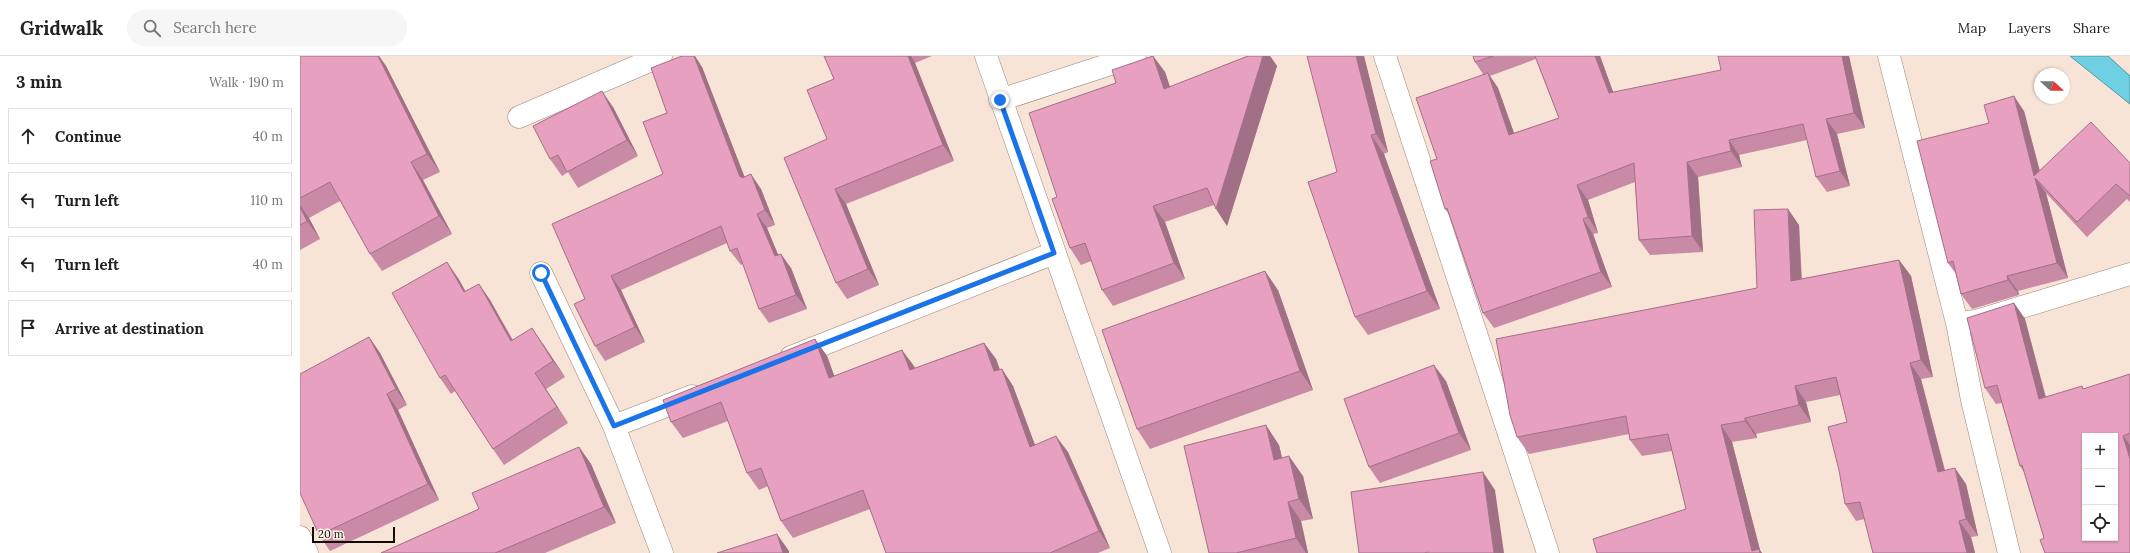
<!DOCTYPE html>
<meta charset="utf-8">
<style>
body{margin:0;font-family:Lora,serif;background:#f6f6f6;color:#222}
.controls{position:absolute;right:12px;bottom:12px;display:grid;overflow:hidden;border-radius:0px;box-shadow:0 1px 3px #0004}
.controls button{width:36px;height:36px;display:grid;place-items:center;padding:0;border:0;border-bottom:1px solid #e0e0e0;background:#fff;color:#222;font:20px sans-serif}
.compass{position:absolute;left:1734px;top:12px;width:36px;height:36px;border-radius:50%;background:#fff;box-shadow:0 1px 3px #0004;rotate:111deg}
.scale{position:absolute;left:12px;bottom:10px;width:83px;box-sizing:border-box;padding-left:4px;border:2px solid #110b07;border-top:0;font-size:11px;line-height:14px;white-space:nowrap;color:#110b07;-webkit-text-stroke:3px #fff3ea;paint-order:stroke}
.stop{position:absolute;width:12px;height:12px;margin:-9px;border:3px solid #1a73e8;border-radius:50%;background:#fff}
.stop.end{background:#1a73e8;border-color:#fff;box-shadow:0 1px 4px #0008}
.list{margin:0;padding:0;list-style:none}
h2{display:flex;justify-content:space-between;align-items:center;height:52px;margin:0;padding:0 16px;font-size:17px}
h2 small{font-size:13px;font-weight:400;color:#767676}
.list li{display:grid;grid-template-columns:26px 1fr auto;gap:12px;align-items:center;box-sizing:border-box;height:56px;margin:0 8px 8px;padding:0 8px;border:1px solid #e0e0e0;border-radius:0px}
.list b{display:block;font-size:15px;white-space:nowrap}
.list em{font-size:13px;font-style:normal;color:#767676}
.icon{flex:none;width:22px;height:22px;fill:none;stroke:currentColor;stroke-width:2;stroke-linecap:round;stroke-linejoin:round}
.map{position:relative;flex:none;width:1830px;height:497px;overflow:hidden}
header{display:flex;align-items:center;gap:24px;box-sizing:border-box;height:56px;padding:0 20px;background:#fff;border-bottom:1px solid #e0e0e0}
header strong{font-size:19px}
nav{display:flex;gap:22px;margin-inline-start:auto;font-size:14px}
.search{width:280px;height:36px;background:#f6f6f6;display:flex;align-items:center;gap:10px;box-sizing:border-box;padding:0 14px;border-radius:22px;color:#767676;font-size:15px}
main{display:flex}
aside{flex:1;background:#fff}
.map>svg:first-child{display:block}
.water{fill:#70d0e3;stroke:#5495a1}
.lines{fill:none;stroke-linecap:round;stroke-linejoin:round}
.street-casing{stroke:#98867a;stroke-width:23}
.street{stroke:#fff;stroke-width:22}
.wall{fill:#c88aa5;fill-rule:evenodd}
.shaded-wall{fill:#a27086}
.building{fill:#e8a0c0;stroke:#a27086;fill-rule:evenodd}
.route{stroke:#1a73e8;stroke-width:5}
</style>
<header>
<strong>Gridwalk</strong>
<div class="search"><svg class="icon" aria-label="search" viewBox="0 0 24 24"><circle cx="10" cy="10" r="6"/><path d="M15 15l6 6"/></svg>Search here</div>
<nav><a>Map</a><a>Layers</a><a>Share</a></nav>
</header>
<main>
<aside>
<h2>3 min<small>Walk · 190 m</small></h2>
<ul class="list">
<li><svg class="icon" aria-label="ahead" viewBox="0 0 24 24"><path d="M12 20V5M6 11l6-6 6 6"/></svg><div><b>Continue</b></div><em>40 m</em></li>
<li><svg class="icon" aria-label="left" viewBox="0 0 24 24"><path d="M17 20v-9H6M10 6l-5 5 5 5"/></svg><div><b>Turn left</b></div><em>110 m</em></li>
<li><svg class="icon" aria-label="left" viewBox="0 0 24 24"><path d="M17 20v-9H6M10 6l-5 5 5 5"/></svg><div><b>Turn left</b></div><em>40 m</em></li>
<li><svg class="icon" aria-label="arrive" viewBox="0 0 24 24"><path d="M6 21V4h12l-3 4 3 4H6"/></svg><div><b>Arrive at destination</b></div></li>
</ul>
</aside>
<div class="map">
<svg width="1830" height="497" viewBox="0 0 1830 497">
<rect width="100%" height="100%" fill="#f7e4d6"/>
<path class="water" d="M 1770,0 L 1808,0 L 1830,20 L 1830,48 Z"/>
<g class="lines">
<defs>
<path id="street" d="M 686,0 L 860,497
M 1085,0 L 1248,497
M 1589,0 L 1657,267
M 700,44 L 835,0
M 219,61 L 361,0
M 241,217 L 314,370 L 362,497
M 491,301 L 754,197
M 314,370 L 392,340
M 0,481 L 7,497
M 1709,497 L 1672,344 L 1657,267 L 1676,265 L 1830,218"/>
</defs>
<use href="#street" class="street-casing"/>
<use href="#street" class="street"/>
</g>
<path class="wall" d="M 0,0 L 79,0 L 86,10 L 140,116 L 123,124 L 152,178 L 82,215 L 70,198 L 40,145 L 9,162 L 20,183 L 0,194 Z
M 524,0 L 632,0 L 615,7 L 654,105 L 546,148 L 579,229 L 547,243 L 536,227 L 527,83 L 534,23 Z
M 853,0 L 865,16 L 870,31 L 948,0 L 970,0 L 977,10 L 927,170 L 914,149 L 865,166 L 885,223 L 813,250 L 802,234 L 791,205 L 781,209 L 770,192 L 757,141 L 816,27 Z
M 1064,0 L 1088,96 L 1084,98 L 1140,253 L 1068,279 L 1055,261 L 1037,116 Z
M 1173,0 L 1300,0 L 1313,36 L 1549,0 L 1565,72 L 1537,78 L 1550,130 L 1527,136 L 1516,121 L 1507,84 L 1439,99 L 1442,111 L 1398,121 L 1403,196 L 1350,199 L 1339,184 L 1335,126 L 1288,144 L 1298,177 L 1293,178 L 1312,231 L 1194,272 L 1183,257 L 1151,161 L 1145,153 L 1137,103 L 1183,18 L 1175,6 ZM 1236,3 L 1259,62 L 1214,77 L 1198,32 L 1190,20 Z
M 402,11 L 444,121 L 461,133 L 475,169 L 467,172 L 478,199 L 491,212 L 507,253 L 469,267 L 459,253 L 443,208 L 441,209 L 430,195 L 427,187 L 321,234 L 345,286 L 305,305 L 295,290 L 285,243 L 363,118 L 367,57 Z
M 313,51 L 338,100 L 278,132 L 268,116 L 262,120 L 250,103 Z
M 1724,55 L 1740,115 L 1830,107 L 1830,146 L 1827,143 L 1787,181 L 1746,137 L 1768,222 L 1718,235 L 1719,239 L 1672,253 L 1661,238 L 1656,218 L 1648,207 L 1689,67 Z
M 1499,169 L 1502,223 L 1599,204 L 1611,220 L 1633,321 L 1621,323 L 1645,414 L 1666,428 L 1678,480 L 1671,481 L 1675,497 L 1573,497 L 1565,463 L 1556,465 L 1545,448 L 1547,366 L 1540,339 L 1506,346 L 1511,366 L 1456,378 L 1457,382 L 1432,386 L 1460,494 L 1462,497 L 1297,497 L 1386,453 L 1372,395 L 1342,400 L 1330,384 L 1329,378 L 1229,398 L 1217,381 L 1457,232 Z
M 158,222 L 166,236 L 179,228 L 190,244 L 213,284 L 243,288 L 265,321 L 246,333 L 268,367 L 204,409 L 193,393 L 155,335 L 151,338 L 140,322 Z
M 978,234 L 1013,334 L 850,393 L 837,373 Z
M 1714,247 L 1725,263 L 1746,341 L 1785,333 L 1830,318 L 1830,497 L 1744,482 L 1724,416 L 1720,410 L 1702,347 L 1696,348 L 1685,332 Z
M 69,281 L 80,297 L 107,349 L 98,354 L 139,444 L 30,495 L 19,479 Z
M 515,283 L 527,300 L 534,320 L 614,310 L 615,312 L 684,287 L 696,303 L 700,314 L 702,313 L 713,330 L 735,389 L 768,396 L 810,492 L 798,497 L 586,497 L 570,453 L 493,482 L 481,465 L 468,430 L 459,434 L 447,417 L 428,365 L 383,382 L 371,366 Z
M 1146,325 L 1171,394 L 1080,427 L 1069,411 Z
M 979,389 L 982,402 L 1003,420 L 1013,463 L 1001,465 L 1008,497 L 909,497 Z
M 279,391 L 291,408 L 316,467 L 245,497 L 81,497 L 179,453 Z"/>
<path class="shaded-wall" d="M 78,0 L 79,0 L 86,10 L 140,116 L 127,98 Z
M 394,0 L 395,0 L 402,11 L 447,127 L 440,121 Z
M 608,0 L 611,0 L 615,7 L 654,105 L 643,89 Z
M 853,0 L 865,16 L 876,49 L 864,33 Z
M 963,0 L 970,0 L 977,10 L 927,170 L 916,153 Z
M 1056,0 L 1064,0 L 1088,96 L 1076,78 Z
M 1295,0 L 1300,0 L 1319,52 L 1309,37 Z
M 1542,0 L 1549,0 L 1565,72 L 1554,57 Z
M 1188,17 L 1198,32 L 1220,94 L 1209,79 Z
M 302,35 L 313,51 L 338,100 L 327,84 Z
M 1714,40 L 1724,55 L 1744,132 L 1734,120 Z
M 1526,63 L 1537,78 L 1550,130 L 1540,115 Z
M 1071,79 L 1084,98 L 1140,253 L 1127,235 Z
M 1429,84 L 1439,99 L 1442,111 L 1431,95 Z
M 111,106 L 123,124 L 152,178 L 139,160 Z
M 1387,106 L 1398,121 L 1403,196 L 1392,180 Z
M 451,118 L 461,133 L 475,169 L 465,154 Z
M 1735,122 L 1746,137 L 1768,222 L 1757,207 Z
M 1277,129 L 1288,144 L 1298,177 L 1288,161 Z
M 535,133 L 546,148 L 579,229 L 568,213 Z
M 0,149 L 9,162 L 20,183 L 7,165 L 0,151 Z
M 853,150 L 865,166 L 885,223 L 874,207 Z
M 1488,153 L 1499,169 L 1502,242 L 1491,225 Z
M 457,158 L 467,172 L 485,215 L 475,200 Z
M 1283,163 L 1293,178 L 1312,231 L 1301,216 Z
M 481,198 L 491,212 L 507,253 L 496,239 Z
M 1599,204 L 1611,220 L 1633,321 L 1621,304 Z
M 147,206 L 158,222 L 175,253 L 164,236 Z
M 965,215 L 978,234 L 1013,334 L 1000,315 Z
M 311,220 L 321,234 L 345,286 L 335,271 Z
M 1707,220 L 1718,235 L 1719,239 L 1708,224 Z
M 179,228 L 190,244 L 222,302 L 211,285 Z
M 1714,247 L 1725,263 L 1750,359 L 1739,343 Z
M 232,272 L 243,288 L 265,321 L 253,305 Z
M 69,281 L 80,297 L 107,349 L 96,333 Z
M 515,283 L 527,300 L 541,338 L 529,322 Z
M 684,287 L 696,303 L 706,331 L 694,315 Z
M 602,294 L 614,310 L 621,331 L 610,314 Z
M 1610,307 L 1621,323 L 1649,432 L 1638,416 Z
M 1134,309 L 1146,325 L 1171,394 L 1159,377 Z
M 702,313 L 713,330 L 742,408 L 730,391 Z
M 235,317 L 246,333 L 268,367 L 257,351 Z
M 1495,330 L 1506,346 L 1511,366 L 1499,349 Z
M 87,338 L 98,354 L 139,444 L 128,428 Z
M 1445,362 L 1456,378 L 1457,382 L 1445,365 Z
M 966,369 L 979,389 L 987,423 L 974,404 Z
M 1421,369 L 1432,386 L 1460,494 L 1462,497 L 1454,497 L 1452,495 Z
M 756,380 L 768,396 L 810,492 L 799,475 Z
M 1823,380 L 1830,389 L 1830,403 Z
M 279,391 L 291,408 L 316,467 L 304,451 Z
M 989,400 L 1003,420 L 1013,463 L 999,443 Z
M 1655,412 L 1666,428 L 1678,480 L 1666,463 Z
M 1183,416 L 1195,434 L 1204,497 L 1194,497 Z
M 988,446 L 1001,465 L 1008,497 L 1006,497 L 996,482 Z
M 1659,465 L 1671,481 L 1675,497 L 1667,497 Z
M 477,478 L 489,495 L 489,497 L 483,497 Z"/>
<path class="building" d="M 0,0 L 78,0 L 127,98 L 111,106 L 139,160 L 70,198 L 30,126 L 0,142 Z
M 382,0 L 394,0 L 440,121 L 441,120 L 442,122 L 451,118 L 465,154 L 457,158 L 475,200 L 481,198 L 496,239 L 459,253 L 437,192 L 430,195 L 421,170 L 311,220 L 335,271 L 295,290 L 274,248 L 285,243 L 252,168 L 363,118 L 343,66 L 367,57 L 351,12 Z
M 524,0 L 608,0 L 643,89 L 535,133 L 568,213 L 536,227 L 484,102 L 527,83 L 507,34 L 534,23 Z
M 853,0 L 864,33 L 948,0 L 963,0 L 916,153 L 907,132 L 853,150 L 874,207 L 802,234 L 785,187 L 770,192 L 752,143 L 757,141 L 729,57 L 816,27 L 812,14 Z
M 1007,0 L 1056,0 L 1076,78 L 1071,79 L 1127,235 L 1055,261 L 1008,126 L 1037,116 Z
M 1173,0 L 1193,0 L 1175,6 Z
M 1235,0 L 1295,0 L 1309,37 L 1421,14 L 1418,0 L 1542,0 L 1554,57 L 1526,63 L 1540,115 L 1516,121 L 1503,68 L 1429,84 L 1431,95 L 1387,106 L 1392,180 L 1339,184 L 1334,107 L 1277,129 L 1288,161 L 1283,163 L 1301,216 L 1183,257 L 1147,152 L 1145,153 L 1130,105 L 1137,103 L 1116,42 L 1188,17 L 1209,79 L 1259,62 Z
M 302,35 L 327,84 L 267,116 L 258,99 L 250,103 L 233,70 Z
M 1714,40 L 1734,120 L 1791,66 L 1830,107 L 1830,140 L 1816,128 L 1777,166 L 1735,122 L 1757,207 L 1707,220 L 1708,224 L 1661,238 L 1653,205 L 1648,207 L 1617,85 L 1689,67 L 1684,49 Z
M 0,151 L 7,165 L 0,169 Z
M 1488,153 L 1491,225 L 1599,204 L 1621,304 L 1610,307 L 1638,416 L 1655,412 L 1666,463 L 1659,465 L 1667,497 L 1573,497 L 1560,446 L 1545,448 L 1539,414 L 1528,371 L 1547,366 L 1536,321 L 1495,330 L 1499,349 L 1445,362 L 1445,365 L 1421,369 L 1452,495 L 1459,493 L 1460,497 L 1297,497 L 1293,483 L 1386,453 L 1368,378 L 1330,384 L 1326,360 L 1217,381 L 1210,359 L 1196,283 L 1457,232 L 1454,154 Z
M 147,206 L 164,236 L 179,228 L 211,285 L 232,272 L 253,305 L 235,317 L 257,351 L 193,393 L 145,319 L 140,322 L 92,237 Z
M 965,215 L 1000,315 L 837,373 L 802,274 Z
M 1714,247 L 1739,343 L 1782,330 L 1783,333 L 1830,318 L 1830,377 L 1823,380 L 1830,403 L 1830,497 L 1745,497 L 1740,484 L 1744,482 L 1722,409 L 1720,410 L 1697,329 L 1685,332 L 1667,262 ZM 1785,380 L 1815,380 L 1815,482 L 1785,482 Z
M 69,281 L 96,333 L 87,338 L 128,428 L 19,479 L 0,437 L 0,318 Z
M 515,283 L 529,322 L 602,294 L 610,314 L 684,287 L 694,315 L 702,313 L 730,391 L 756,380 L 799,475 L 750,497 L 586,497 L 563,434 L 481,465 L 461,412 L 447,417 L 421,346 L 371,366 L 363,344 Z
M 1134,309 L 1159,377 L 1069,411 L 1044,343 Z
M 966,369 L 974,404 L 989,400 L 999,443 L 988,446 L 996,482 L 936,497 L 909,497 L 884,390 Z
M 279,391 L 304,451 L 195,497 L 81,497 L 179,453 L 172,437 Z
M 1183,416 L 1194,497 L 1128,497 L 1128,496 L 1124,497 L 1059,497 L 1051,436 Z
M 477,478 L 483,497 L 417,497 Z"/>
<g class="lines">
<path class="route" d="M 241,217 L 314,370 L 754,197 L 700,44"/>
</g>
</svg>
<div class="controls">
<button>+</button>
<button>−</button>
<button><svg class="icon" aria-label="locate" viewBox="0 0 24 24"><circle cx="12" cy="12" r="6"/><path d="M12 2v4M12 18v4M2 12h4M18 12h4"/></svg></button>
</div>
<svg class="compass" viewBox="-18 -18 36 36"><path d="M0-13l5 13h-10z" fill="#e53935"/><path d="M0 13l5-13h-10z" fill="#767676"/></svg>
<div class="scale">20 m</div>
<div class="stop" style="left:241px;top:217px"></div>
<div class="stop end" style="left:700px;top:44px"></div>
</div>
</main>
